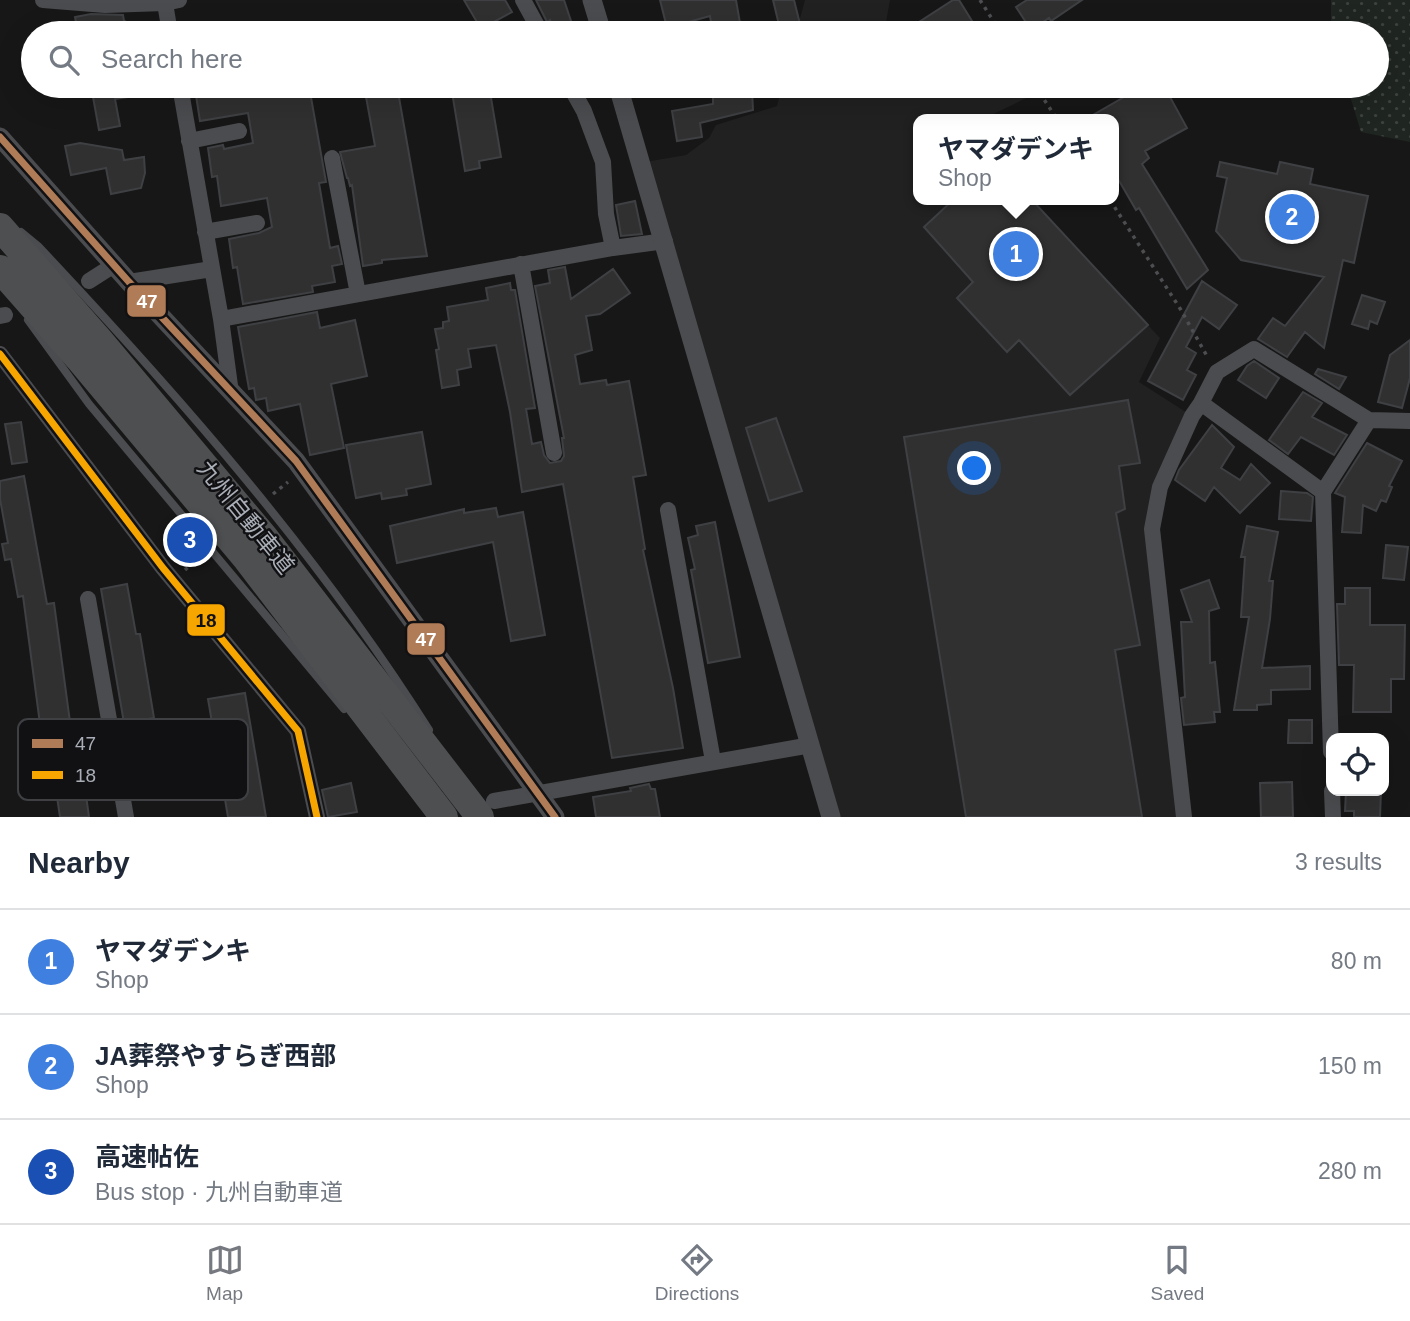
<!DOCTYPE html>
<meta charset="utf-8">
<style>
body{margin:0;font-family:Arial,"Noto Sans JP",sans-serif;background:#f2f2f3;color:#1f2937}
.controls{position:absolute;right:21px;bottom:21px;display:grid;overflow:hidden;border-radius:14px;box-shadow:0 7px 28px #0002}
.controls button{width:63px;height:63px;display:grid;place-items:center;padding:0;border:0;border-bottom:2px solid #e0e1e3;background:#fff;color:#1f2937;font:35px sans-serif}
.you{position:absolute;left:975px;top:469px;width:24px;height:24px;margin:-18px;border:5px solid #fff;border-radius:50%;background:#1a73e8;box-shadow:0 0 0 10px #1a73e833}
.badge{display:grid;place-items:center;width:46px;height:46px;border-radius:50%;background:#76797f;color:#fff;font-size:23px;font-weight:700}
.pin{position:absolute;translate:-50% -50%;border:4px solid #fff;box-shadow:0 2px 7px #0006}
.popup{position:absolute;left:913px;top:114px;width:206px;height:91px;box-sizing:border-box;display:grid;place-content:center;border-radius:14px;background:#fff;filter:drop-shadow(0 2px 5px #0005);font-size:23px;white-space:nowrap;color:#747a83}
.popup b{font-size:26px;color:#1f2937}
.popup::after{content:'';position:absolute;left:50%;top:100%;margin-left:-14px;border:14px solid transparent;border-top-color:#fff}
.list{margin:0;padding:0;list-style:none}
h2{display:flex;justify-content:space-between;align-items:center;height:91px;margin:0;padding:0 28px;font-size:30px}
h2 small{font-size:23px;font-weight:400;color:#747a83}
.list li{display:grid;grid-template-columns:46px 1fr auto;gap:21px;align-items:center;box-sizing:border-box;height:105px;padding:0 28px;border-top:2px solid #e0e1e3}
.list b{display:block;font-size:26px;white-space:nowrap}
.list p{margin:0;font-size:23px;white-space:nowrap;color:#747a83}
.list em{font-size:23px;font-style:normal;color:#747a83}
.icon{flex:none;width:38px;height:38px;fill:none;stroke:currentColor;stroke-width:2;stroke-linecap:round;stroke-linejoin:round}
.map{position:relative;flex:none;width:1410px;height:817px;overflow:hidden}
.search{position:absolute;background:#fff;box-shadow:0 7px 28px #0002;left:21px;right:21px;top:21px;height:77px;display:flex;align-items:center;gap:18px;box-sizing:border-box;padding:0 24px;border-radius:38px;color:#747a83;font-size:26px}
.sheet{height:406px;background:#fff}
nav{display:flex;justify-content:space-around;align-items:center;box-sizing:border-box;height:98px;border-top:2px solid #e0e1e3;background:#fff;font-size:19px;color:#747a83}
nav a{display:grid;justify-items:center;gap:4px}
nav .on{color:#76797f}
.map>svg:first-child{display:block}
.built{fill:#212122}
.grass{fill:url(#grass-dots)}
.building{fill:#303031;stroke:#3f4043;stroke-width:2}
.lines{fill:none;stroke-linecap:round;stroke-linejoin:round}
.path{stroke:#4d4e51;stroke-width:3.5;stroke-dasharray:3.5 5;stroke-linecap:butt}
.service{stroke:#4b4c4f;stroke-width:8}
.minor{stroke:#4b4c4f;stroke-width:16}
.tertiary{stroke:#4b4c4f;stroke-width:19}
.motorway{stroke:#4d4f51;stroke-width:28}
.bus-1-casing{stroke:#111113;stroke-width:12}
.bus-2-casing{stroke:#111113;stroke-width:12}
.bus-1{stroke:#b07c57;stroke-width:7}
.bus-2{stroke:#f7a600;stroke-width:7}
.labels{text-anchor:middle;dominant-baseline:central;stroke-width:5;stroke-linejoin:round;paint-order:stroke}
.street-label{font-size:23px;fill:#a9aeb7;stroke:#111113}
.key{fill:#111113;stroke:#3f4044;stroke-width:2}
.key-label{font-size:19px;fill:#a9aeb7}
.line-badge{stroke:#111113;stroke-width:2.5}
.badge-label{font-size:19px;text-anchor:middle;font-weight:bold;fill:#fff}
.pale-badge-label{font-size:19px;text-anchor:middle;font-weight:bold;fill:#111}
</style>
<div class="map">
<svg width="1410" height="817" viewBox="0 0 1410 817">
<defs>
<pattern id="grass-dots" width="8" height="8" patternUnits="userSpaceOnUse" patternTransform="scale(1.75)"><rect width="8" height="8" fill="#1f2520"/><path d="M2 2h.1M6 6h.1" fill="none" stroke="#3d423e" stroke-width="1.8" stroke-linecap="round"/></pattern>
</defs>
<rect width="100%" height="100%" fill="#171717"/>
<path class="built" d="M 805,0 L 890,0 L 884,33 L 796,33 Z
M 782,86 L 1035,86 L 1039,92 L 983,119 L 918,119 L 918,200 L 1033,200 L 1160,338 L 1139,382 L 1192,416 L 1152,529 L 1184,817 L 831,817 L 645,162 L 686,155 L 709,138 L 716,125 L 777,106 Z"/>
<path class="grass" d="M 1331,0 L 1410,0 L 1410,142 L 1361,132 L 1347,86 L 1377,86 L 1377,33 L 1331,33 Z"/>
<path class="building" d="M 464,0 L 505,0 L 512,12 L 481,29 Z
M 536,0 L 564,0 L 575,33 L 555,33 L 550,20 L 547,22 Z
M 660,0 L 736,0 L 740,23 L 712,28 L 710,16 L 667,28 Z
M 773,0 L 794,0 L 800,24 L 780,29 Z
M 953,0 L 959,0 L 972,21 L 953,33 L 902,33 Z
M 1027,0 L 1082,0 L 1051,21 L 1049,18 L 1031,30 L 1016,7 Z
M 91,14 L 123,15 L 124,21 L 153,33 L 78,33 L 75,17 Z
M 91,86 L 148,86 L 148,94 L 115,99 L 120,126 L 99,130 Z
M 213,86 L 309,86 L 326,182 L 319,183 L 330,248 L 338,246 L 342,264 L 332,266 L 335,282 L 312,286 L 313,292 L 243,304 L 237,267 L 233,268 L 229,239 L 259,233 L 272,227 L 267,198 L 221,206 L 217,176 L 212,177 L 208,148 L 223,145 L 224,149 L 253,143 L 248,113 L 200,121 L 195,89 Z
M 364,86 L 397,86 L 427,256 L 382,260 L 382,263 L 363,266 L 352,185 L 350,186 L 348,178 L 347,178 L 340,152 L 375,146 Z
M 451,86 L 489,86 L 501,157 L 479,161 L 480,168 L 465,171 Z
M 1127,86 L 1164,86 L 1187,128 L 1145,151 L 1149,158 L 1142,164 L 1208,270 L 1187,289 L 1139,208 L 1136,210 L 1114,172 L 1114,119 L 1086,119 L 1131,93 Z
M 752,89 L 753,110 L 700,123 L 702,137 L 677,141 L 672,111 L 713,104 L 713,97 L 722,96 L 722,91 Z
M 80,143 L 122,150 L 124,160 L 144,157 L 145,173 L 141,188 L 111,194 L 106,168 L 71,175 L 65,146 Z
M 1220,162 L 1277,174 L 1280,162 L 1313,169 L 1310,184 L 1368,196 L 1354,263 L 1343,260 L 1324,348 L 1305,332 L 1287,357 L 1258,339 L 1273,318 L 1285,326 L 1324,277 L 1241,260 L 1216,231 L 1227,178 L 1217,176 Z
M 953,200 L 1032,200 L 1148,325 L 1070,395 L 1019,340 L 1007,352 L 957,298 L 973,282 L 924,227 Z
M 635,201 L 642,234 L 621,236 L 616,205 Z
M 565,267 L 571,299 L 613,269 L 630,293 L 600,314 L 586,316 L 592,350 L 575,355 L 580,384 L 606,380 L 607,385 L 629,381 L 646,475 L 633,477 L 645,549 L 643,550 L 673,688 L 683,748 L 612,758 L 563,484 L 522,492 L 510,412 L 496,345 L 468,349 L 471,367 L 457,370 L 459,385 L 442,388 L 436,350 L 439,349 L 435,329 L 443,328 L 443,322 L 449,321 L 447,307 L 488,300 L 486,288 L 510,283 L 511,290 L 515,290 L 535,408 L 526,409 L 532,444 L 541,442 L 544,455 L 550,463 L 561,461 L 564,456 L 562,438 L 564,438 L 535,286 L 550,283 L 548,270 Z
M 1202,281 L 1237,305 L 1219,329 L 1202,317 L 1186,347 L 1196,353 L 1187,370 L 1196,375 L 1183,400 L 1148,381 Z
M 1362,295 L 1385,302 L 1377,324 L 1370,321 L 1368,329 L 1352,324 Z
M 317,312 L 320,328 L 355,320 L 367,376 L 331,384 L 344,448 L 310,455 L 300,404 L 268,411 L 266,398 L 256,400 L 254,388 L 249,389 L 238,327 Z
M 1410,340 L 1410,378 L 1402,408 L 1378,402 L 1390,355 Z
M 1254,361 L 1279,378 L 1266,398 L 1238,380 L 1247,366 Z
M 1318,369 L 1346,377 L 1339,389 L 1315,374 Z
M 1303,392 L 1322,403 L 1312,417 L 1347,435 L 1334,455 L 1301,437 L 1288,454 L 1269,440 Z
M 1128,400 L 1140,463 L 1119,466 L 1125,509 L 1116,513 L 1140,645 L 1115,650 L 1142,817 L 966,817 L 904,437 Z
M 776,418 L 802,491 L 769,501 L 746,428 Z
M 21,422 L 27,462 L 12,464 L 5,424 Z
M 1212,425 L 1234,447 L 1221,468 L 1240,480 L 1251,464 L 1270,483 L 1240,513 L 1214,487 L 1205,501 L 1175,480 L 1179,470 Z
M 422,432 L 431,484 L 406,489 L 407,495 L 382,499 L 381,493 L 356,498 L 346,445 Z
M 1367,443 L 1402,461 L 1389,486 L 1392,487 L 1386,502 L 1381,500 L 1376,511 L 1363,505 L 1361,533 L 1342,532 L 1345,497 L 1335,493 Z
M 24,476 L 47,604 L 54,603 L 70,722 L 73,722 L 82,789 L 85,788 L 89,817 L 60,817 L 56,790 L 53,791 L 44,724 L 40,724 L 23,596 L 18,597 L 11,559 L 5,560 L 2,544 L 8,543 L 0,499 L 0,481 Z
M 1281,491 L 1307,493 L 1313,497 L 1311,521 L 1279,519 Z
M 496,508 L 498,517 L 523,512 L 545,635 L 511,641 L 493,542 L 397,563 L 390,526 L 464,509 L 464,513 Z
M 715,522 L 740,657 L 708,663 L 691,570 L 695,569 L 688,538 L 698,535 L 696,526 Z
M 1247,526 L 1278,532 L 1269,581 L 1273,581 L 1270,619 L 1262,668 L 1310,666 L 1310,689 L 1271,690 L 1271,704 L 1257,705 L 1257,710 L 1234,710 L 1249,617 L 1241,617 L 1245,557 L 1241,557 Z
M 1386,545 L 1408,547 L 1404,580 L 1383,578 Z
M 1209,580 L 1219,608 L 1209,611 L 1210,663 L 1215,662 L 1220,712 L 1214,712 L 1215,722 L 1184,725 L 1181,698 L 1185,697 L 1181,622 L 1192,622 L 1181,590 Z
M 127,584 L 136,634 L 140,634 L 154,718 L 124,723 L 101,589 Z
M 1345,588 L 1370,588 L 1370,625 L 1405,625 L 1404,679 L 1391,679 L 1391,712 L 1353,712 L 1354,665 L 1339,665 L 1337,604 L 1345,604 Z
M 245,693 L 266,817 L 228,817 L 208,699 Z
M 1289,720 L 1312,720 L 1312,743 L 1288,743 Z
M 1292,782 L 1293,817 L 1261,817 L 1260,783 Z
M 351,783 L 357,812 L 328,817 L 322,790 Z
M 649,784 L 651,789 L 655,789 L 660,817 L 596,817 L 593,797 L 631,791 L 630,788 Z
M 1346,791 L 1381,791 L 1380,817 L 1354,817 L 1354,811 L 1345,811 Z"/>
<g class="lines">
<path class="path" d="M 980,0 L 1001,33
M 1035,86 L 1057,119
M 1110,200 L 1181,310 L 1208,358
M 273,494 L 288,482
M 185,570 L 200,556"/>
<path class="service" d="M 21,232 L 38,246 C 180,397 318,554 429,730
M 28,320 L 89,404 L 344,709"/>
<path class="minor" d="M 43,0 L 105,5 L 165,3
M 523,0 L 541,33
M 170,33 L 165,3 L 179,0
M 180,86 L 221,319 L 231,393
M 570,86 L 584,111 L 603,162 L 606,214 L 613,248
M 189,141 L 239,131
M 332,158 L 358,294
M 205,232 L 257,223
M 521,264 L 554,453
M 89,281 L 114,265
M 129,282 L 212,269
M 0,316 L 5,315
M 221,319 L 613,248 L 665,241
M 0,354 L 163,568 L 298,731 L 317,817
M 1201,403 L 1323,492 L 1331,752
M 1369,420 L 1410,421
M 668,510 L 713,761
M 88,599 L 126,817
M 1332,791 L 1333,817
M 494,801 L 811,745
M 1184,817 L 1152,529 L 1160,487 L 1192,416 L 1201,403 L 1217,372 L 1254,349 L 1369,420 L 1323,492"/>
<path class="tertiary" d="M 592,0 L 602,33
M 618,86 L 831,817
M 0,137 L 129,282 L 296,461 L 555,817"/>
<path class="motorway" d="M 0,227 L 100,341 L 265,538 L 480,817
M 0,269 L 81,361 L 246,558 L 444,817"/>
<defs>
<path id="bus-1" d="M 0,137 L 129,282 L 296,461 L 555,817"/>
<path id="bus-2" d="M 0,354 L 163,568 L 298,731 L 317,817"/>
</defs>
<use href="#bus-1" class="bus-1-casing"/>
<use href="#bus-2" class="bus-2-casing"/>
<use href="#bus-1" class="bus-1"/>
<use href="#bus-2" class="bus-2"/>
</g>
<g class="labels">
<g class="street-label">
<text transform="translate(246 517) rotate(51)">九州自動車道</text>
</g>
</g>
<rect x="18" y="719" width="230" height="81" rx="10" class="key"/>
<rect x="32" y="739" width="31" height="9" fill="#b07c57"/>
<rect x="32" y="771" width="31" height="8" fill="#f7a600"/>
<g class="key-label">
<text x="75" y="750">47</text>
<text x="75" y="782">18</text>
</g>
<g class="line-badge">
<rect x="126" y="284" width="41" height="34" rx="7" fill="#b07c57"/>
<rect x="186" y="603" width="40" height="34" rx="7" fill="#f7a600"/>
<rect x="406" y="622" width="40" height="34" rx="7" fill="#b07c57"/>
</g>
<g class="badge-label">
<text x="147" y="308">47</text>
<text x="426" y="646">47</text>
</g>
<g class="pale-badge-label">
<text x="206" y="627">18</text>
</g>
</svg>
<div class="controls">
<button><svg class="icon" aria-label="locate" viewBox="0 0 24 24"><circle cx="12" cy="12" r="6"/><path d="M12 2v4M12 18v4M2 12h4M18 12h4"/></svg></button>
</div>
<div class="you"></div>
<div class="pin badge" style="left:1016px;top:254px;background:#3f7fe0">1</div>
<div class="popup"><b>ヤマダデンキ</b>Shop</div>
<div class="pin badge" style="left:1292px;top:217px;background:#3f7fe0">2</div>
<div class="pin badge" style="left:190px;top:540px;background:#1a4fb4">3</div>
<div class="search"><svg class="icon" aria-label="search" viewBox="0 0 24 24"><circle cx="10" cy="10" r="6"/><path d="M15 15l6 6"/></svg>Search here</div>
</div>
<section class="sheet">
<h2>Nearby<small>3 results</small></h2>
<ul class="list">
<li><span class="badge" style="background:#3f7fe0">1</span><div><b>ヤマダデンキ</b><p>Shop</p></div><em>80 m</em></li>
<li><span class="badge" style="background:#3f7fe0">2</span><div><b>JA葬祭やすらぎ西部</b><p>Shop</p></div><em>150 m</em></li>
<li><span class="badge" style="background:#1a4fb4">3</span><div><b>高速帖佐</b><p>Bus stop · 九州自動車道</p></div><em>280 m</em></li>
</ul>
</section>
<nav>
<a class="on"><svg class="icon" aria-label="map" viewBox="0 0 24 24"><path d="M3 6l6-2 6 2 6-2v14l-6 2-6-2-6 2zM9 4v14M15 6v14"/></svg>Map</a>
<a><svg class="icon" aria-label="directions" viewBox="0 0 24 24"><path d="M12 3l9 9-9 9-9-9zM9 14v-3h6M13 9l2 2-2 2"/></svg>Directions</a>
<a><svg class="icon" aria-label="saved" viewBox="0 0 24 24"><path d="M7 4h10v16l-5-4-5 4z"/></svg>Saved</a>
</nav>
